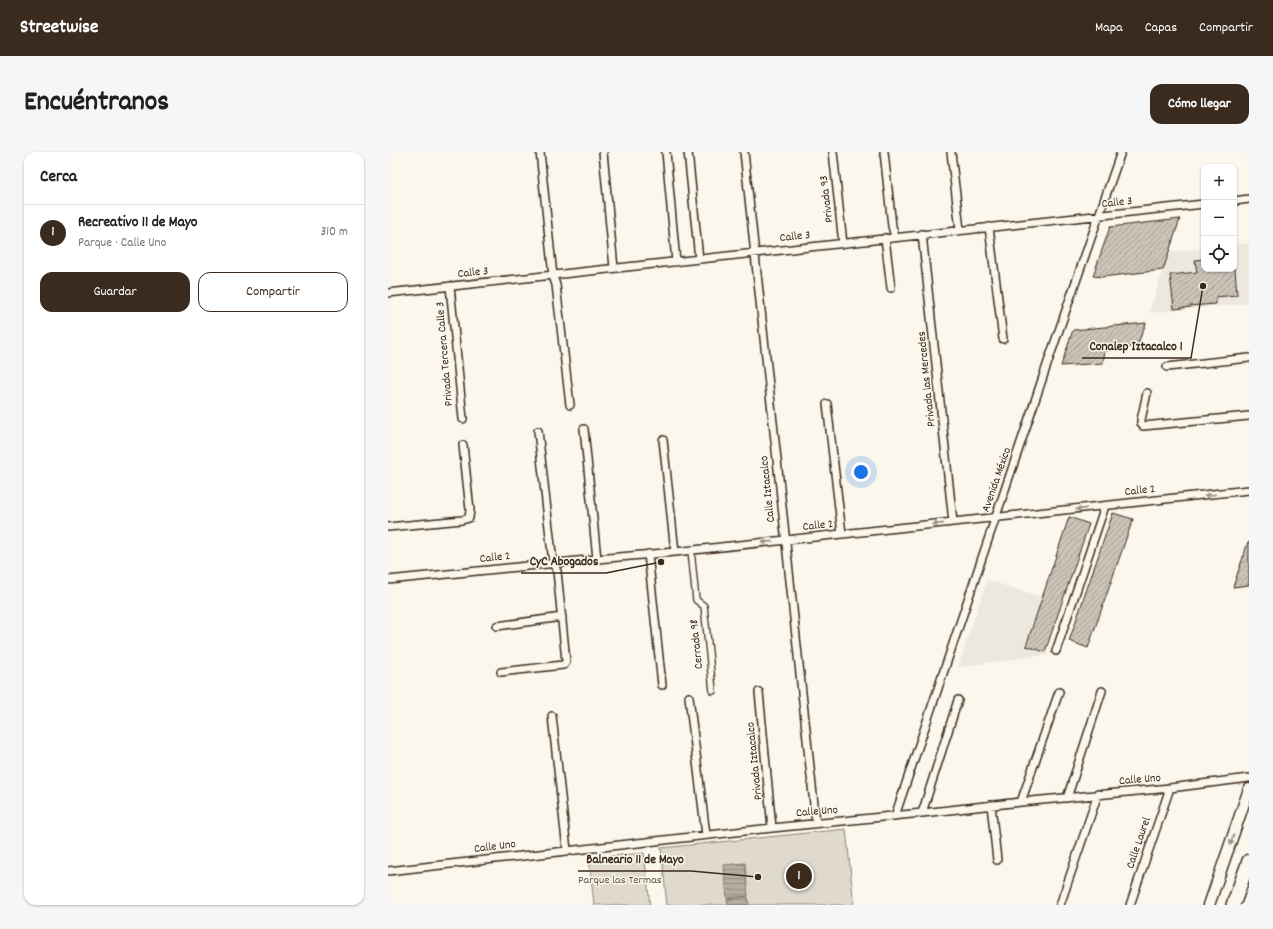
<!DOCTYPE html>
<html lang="es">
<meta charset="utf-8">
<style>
body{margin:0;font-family:Dekko,sans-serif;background:#f6f6f6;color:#202124}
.controls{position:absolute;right:12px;top:12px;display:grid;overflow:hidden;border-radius:8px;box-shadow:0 1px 3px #0004}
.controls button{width:36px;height:36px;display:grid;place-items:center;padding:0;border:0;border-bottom:1px solid #e0e0e0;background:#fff;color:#202124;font:20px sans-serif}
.you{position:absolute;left:473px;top:320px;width:14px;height:14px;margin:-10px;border:3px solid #fff;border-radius:50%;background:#1a73e8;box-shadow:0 0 0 6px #1a73e833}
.badge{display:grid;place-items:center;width:26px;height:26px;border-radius:50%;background:#3b2a1e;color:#fff;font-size:13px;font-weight:700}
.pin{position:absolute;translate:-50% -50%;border:2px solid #fff;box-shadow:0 1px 4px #0006}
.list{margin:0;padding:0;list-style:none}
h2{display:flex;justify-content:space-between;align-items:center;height:52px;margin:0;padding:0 16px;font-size:17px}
h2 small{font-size:13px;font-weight:400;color:#757577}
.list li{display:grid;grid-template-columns:26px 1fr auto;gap:12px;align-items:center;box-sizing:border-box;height:56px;padding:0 16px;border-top:1px solid #e0e0e0}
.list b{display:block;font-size:15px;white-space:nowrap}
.list p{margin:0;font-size:13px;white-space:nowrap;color:#757577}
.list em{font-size:13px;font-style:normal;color:#757577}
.actions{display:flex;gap:8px;padding:12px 16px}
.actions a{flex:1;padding:9px 0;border:1px solid #3b2a1e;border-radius:12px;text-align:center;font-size:14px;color:#3b2a1e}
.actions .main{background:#3b2a1e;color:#fff}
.icon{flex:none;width:22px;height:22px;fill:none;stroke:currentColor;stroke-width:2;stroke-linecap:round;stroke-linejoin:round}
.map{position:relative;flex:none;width:861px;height:753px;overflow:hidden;border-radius:12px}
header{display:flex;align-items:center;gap:24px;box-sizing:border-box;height:56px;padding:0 20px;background:#3b2a1e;color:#fff}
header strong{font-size:19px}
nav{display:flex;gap:22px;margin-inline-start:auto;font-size:14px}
.intro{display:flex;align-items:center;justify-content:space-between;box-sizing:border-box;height:96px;padding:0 24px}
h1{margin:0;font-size:28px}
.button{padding:10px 18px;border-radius:12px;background:#3b2a1e;color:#fff;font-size:14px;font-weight:700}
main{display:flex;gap:24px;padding:0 24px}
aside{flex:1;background:#fff;border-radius:12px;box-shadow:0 1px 3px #0004}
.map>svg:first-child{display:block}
.built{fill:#ede8dd}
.green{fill:#dfd9ce;stroke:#8d8276}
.water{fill:url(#water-rules);stroke:#85796d}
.building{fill:url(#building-hatch);stroke:#3b2a1e}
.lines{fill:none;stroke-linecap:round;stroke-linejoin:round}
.pedestrian-casing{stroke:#3b2a1e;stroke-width:8}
.minor-casing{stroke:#3b2a1e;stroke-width:10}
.secondary-casing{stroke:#3b2a1e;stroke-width:13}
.motorway-casing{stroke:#3b2a1e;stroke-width:16}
.pedestrian{stroke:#fbf7ec;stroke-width:5.5}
.minor{stroke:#fbf7ec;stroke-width:7}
.secondary{stroke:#fbf7ec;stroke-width:10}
.motorway{stroke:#fbf7ec;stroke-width:13}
.oneway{fill:#9b9085}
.labels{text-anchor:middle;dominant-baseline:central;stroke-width:3;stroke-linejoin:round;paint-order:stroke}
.street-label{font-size:12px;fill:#3b2a1e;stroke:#fbf7ec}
.park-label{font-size:12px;fill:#64564a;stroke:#fbf7ec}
.leader{fill:none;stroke:#3b2a1e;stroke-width:1.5}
.callout-dot{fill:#3b2a1e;stroke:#fbf7ec;stroke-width:1.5}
.callout-label{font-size:13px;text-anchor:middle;font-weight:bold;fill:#3b2a1e;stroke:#fbf7ec;stroke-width:3;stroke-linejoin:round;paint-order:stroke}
</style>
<header>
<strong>Streetwise</strong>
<nav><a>Mapa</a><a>Capas</a><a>Compartir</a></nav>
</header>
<div class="intro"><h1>Encuéntranos</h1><a class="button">Cómo llegar</a></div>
<main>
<aside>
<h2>Cerca<small></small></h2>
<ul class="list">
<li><span class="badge">1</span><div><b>Recreativo 11 de Mayo</b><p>Parque · Calle Uno</p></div><em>310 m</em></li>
</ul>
<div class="actions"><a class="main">Guardar</a><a>Compartir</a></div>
</aside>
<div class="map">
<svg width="861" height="753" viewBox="0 0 861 753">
<defs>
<pattern id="water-rules" width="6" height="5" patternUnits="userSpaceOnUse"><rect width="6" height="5" fill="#b6aea2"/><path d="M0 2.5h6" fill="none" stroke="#958e83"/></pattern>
<pattern id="building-hatch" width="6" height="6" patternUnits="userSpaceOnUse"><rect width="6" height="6" fill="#ccc4b9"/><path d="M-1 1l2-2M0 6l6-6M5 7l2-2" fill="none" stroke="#a79f96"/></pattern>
</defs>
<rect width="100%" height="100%" fill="#fbf7ec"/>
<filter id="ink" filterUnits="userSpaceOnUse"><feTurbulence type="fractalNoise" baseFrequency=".025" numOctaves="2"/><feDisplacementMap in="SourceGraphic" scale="8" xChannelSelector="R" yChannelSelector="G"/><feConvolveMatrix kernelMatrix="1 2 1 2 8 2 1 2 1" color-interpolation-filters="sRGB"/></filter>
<g filter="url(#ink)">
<path class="built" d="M 861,91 L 861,151 L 761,161 L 781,100 L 816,96 L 816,117 L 846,117 L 846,93 Z
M 599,428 L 654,445 L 637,494 L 663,502 L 570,515 Z"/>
<path class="green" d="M 458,677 L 466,753 L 279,753 L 273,696 Z
M 256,701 L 262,753 L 206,753 L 201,706 Z"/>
<path class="water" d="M 357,711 L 360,744 L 339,746 L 336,713 Z
M 360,745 L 361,753 L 340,753 L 339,747 Z"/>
<path class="building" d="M 792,67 L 775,118 L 714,125 L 705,124 L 722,75 Z
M 816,107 L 816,117 L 847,117 L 849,143 L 828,145 L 828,152 L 802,154 L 803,155 L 786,157 L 782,123 L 809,120 L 807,108 Z
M 758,171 L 749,194 L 717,199 L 715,211 L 673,214 L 685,178 Z
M 725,361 L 745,367 L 700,496 L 681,489 Z
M 681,365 L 701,372 L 657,500 L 638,494 Z
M 860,390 L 861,390 L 861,433 L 845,435 Z"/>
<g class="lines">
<defs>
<path id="pedestrian" d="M 303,398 L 308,448 L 316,454 L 325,539"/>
<path id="minor" d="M 152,0 L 165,124 L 168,133 L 182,253
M 215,0 L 226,116
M 278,0 L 288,110
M 300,0 L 311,107
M 356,0 L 428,671
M 445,0 L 455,92
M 496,0 L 504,74 L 507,85
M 563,0 L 572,78
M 846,49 L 861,47
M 601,75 L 615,187
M 534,82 L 565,370
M 497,86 L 503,136
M 62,134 L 75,267
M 0,141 L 816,52
M 779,215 L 861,206
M 759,241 L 753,268 L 753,271 L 755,274 L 861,264
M 439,252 L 454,382
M 196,277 L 209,407
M 275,288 L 287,400
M 0,375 L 74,368 L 81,366 L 82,358 L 75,293
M 260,402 L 274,533
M 0,428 L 209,407 L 287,400 L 861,338
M 109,474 L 174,465
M 668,499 L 717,354
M 113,520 L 175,513 L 177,512 L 178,509 L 169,419 L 165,411 L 150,279
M 371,540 L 384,676
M 301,545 L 318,683
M 164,564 L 179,698
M 679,646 L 714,539
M 633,650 L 671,540
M 603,653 L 609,708
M 534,661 L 570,548
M 507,664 L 661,207 L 733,0
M 0,719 L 384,676 L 534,661 L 633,650 L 782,636 L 861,626
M 672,753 L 710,642
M 742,753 L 782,636"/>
<path id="secondary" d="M 821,753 L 861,637"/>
<path id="motorway" d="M 845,753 L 861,709"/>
</defs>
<use href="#pedestrian" class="pedestrian-casing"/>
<use href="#minor" class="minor-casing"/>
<use href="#secondary" class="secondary-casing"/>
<use href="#motorway" class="motorway-casing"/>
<use href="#pedestrian" class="pedestrian"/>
<use href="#minor" class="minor"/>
<use href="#secondary" class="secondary"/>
<use href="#motorway" class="motorway"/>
</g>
<defs><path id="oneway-solid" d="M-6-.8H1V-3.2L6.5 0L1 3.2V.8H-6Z"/></defs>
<g class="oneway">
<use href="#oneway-solid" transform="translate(822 343) rotate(174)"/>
<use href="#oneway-solid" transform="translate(693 357) rotate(174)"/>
<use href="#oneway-solid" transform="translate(550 372) rotate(174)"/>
<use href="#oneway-solid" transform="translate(379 390) rotate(174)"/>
<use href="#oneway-solid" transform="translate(844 688) rotate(109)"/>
</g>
</g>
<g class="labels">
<g class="street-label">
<text transform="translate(439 47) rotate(-97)">Privada 93</text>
<text transform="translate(729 51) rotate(-6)">Calle 3</text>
<text transform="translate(407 85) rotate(-6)">Calle 3</text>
<text transform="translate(85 121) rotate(-6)">Calle 3</text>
<text transform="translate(57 202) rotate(-95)">Privada Tercera Calle 3</text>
<text transform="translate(539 227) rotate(-96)">Privada las Mercedes</text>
<text transform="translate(609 328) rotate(-71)">Avenida México</text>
<text transform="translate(380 337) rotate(-96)">Calle Iztacalco</text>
<text transform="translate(752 339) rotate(-6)">Calle 2</text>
<text transform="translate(430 374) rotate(-6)">Calle 2</text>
<text transform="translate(107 406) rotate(-6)">Calle 2</text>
<text transform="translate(309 492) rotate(-96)">Cerrada 98</text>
<text transform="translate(367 609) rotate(-96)">Privada Iztacalco</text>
<text transform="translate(752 628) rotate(-5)">Calle Uno</text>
<text transform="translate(429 660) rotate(-5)">Calle Uno</text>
<text transform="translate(751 691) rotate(-71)">Calle Laurel</text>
<text transform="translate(107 695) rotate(-7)">Calle Uno</text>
</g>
<g class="park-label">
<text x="232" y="728">Parque las Termas</text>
</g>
</g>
<path class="leader" d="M815 134L803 206H694M273 410L218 421H133M370 725L303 719H190"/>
<g class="callout-dot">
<circle cx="815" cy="134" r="4"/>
<circle cx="273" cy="410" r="4"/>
<circle cx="370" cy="725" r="4"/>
</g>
<g class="callout-label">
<text x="748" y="198">Conalep Iztacalco 1</text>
<text x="176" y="413">CyC Abogados</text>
<text x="247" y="711">Balneario 11 de Mayo</text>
</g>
</svg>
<div class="controls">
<button>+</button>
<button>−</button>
<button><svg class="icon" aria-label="locate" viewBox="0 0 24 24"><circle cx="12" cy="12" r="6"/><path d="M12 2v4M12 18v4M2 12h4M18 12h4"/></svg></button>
</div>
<div class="you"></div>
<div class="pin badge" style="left:411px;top:724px">1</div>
</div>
</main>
